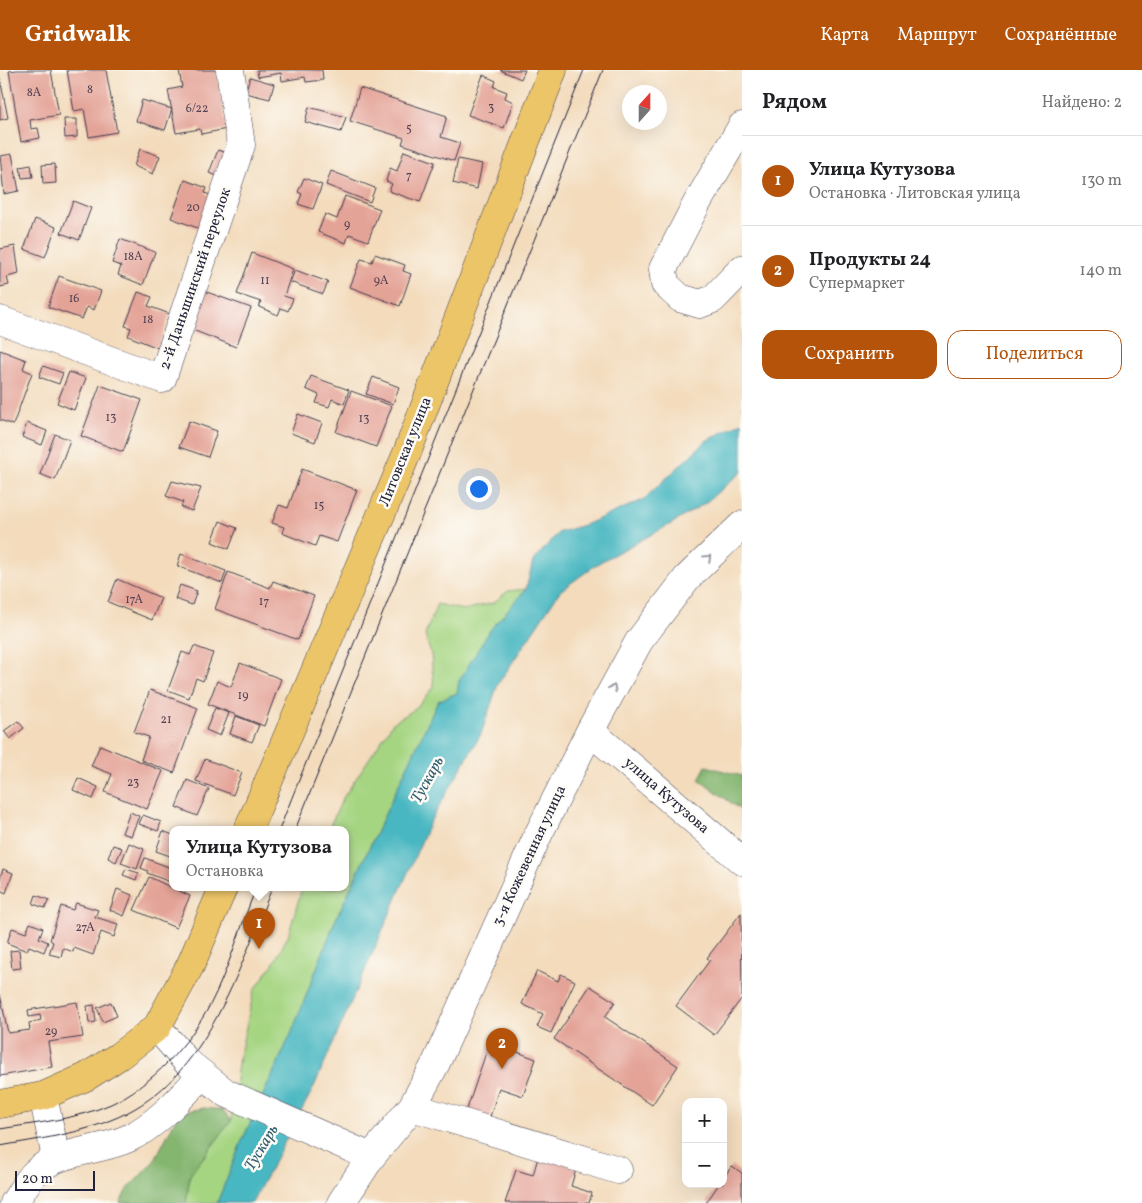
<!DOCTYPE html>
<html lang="ru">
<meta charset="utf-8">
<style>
body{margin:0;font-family:Vollkorn,serif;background:#f2f2f2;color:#202124}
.controls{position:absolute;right:15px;bottom:15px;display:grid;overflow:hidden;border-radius:10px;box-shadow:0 5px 20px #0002}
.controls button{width:45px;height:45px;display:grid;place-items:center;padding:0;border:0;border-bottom:1px solid #e0e0e0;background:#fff;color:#202124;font:25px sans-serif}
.compass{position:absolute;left:622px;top:15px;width:45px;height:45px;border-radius:50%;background:#fff;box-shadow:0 5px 20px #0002;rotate:21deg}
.scale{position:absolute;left:15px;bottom:12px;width:80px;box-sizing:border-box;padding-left:5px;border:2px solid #22223b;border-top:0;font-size:14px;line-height:18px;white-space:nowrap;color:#22223b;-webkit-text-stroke:4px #fdfcf7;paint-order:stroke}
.you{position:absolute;left:478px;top:418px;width:18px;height:18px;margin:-12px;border:4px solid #fff;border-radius:50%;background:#1a73e8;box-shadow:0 0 0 8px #1a73e833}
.badge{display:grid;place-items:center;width:32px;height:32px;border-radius:50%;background:#b45309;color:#fff;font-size:16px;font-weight:700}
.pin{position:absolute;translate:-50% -41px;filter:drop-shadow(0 1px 2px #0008)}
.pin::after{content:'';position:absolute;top:26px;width:18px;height:15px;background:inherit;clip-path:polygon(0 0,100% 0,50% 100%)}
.popup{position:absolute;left:169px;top:756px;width:180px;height:65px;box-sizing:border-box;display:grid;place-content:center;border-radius:10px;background:#fff;filter:drop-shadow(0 1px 4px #0005);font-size:16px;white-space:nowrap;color:#757577}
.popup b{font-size:19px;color:#202124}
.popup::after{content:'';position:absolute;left:50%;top:100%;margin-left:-10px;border:10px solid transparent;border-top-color:#fff}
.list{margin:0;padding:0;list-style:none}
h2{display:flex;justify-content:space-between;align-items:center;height:65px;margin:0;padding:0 20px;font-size:21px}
h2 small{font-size:16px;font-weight:400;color:#757577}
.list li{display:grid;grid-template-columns:32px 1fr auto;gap:15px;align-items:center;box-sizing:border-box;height:90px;padding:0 20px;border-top:1px solid #e0e0e0}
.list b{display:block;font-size:19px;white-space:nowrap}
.list p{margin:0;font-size:16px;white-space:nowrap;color:#757577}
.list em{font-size:16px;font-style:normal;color:#757577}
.actions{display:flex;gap:10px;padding:15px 20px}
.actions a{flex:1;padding:11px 0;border:1px solid #b45309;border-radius:15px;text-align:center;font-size:18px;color:#b45309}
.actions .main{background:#b45309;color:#fff}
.map{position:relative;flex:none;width:742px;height:1133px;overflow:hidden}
header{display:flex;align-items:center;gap:30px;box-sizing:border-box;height:70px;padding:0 25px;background:#b45309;color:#fff}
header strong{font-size:24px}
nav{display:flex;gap:28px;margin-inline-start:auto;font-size:18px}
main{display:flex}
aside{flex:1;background:#fff}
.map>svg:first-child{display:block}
.green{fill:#a6d582;stroke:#647c5e}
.forest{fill:#84b670;stroke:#536c56}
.water{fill:#48b7c1;stroke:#356c7e}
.building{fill:#e4a397}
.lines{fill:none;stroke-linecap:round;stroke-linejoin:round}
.minor-casing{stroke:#413e4e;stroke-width:29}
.major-casing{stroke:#413e4e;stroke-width:29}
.minor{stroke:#fff;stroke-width:28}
.major{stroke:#edc569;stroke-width:28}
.tram{stroke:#22223b;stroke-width:1}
.oneway{stroke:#9c9ca7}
.labels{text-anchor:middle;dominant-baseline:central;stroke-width:5;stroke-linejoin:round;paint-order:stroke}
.number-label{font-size:12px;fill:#524252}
.street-label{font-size:15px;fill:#22223b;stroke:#fdfcf7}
.water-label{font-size:16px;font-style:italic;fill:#315e71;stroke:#fdfcf7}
</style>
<header>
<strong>Gridwalk</strong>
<nav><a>Карта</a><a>Маршрут</a><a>Сохранённые</a></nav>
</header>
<main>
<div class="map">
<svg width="742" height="1133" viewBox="0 0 742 1133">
<rect width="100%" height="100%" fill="#fdfcf7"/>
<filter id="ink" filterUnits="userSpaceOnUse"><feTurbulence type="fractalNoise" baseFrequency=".02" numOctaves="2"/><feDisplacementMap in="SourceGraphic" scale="10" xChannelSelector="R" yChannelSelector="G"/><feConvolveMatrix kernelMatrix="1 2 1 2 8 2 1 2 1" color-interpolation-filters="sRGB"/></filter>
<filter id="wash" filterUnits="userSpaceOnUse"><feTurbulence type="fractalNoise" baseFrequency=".0096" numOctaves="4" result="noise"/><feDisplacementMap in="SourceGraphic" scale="20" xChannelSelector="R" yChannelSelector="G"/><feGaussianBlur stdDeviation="1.12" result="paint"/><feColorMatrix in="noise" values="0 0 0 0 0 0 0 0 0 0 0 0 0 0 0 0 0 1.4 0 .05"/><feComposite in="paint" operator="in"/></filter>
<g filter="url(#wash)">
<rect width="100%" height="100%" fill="#f3dbbc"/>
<path class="green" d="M 526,519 L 459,611 L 457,623 L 438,631 L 335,851 L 292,962 L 241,1073 L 217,1133 L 186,1133 L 190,1105 L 231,1051 L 238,993 L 254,921 L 275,891 L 288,866 L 302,818 L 345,818 L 345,760 L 328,760 L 343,728 L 393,653 L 415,639 L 434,617 L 431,584 L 425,565 L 437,534 L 463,540 L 493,533 L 508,521 Z"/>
<path class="forest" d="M 706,696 L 742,706 L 742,741 L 699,709 Z
M 204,1038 L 223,1040 L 231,1051 L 190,1105 L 186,1133 L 120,1133 L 126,1121 L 154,1091 L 179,1043 Z"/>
<path class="water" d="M 742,352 L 742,402 L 705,433 L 673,453 L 600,492 L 560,521 L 498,614 L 481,664 L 430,752 L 313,1019 L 252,1133 L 217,1133 L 241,1073 L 292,962 L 335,851 L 438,631 L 457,623 L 459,611 L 490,560 L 526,519 L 533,491 L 559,462 L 584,455 L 643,430 L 706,371 Z"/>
<g id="blocks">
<path class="building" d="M 17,0 L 51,0 L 59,45 L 30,50 L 31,59 L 38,58 L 40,68 L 21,72 L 9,1 Z
M 67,0 L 106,0 L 117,62 L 89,67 L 84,39 L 74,41 Z
M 179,0 L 216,0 L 227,59 L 201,64 L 200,59 L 176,63 L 168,20 L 182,17 Z
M 257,0 L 322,0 L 323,10 L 306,12 L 305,7 L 282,11 L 281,3 L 258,7 Z
M 500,0 L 525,0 L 521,9 Z
M 483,5 L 496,11 L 494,17 L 507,22 L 505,28 L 513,32 L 504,58 L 468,45 Z
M 250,7 L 274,14 L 270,29 L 245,23 Z
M 0,8 L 8,48 L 0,50 Z
M 360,18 L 447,46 L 441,67 L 460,73 L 454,91 L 402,74 L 404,68 L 350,51 Z
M 142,30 L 172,39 L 165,60 L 136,51 Z
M 309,37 L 346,47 L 341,62 L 305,52 Z
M 64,49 L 77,49 L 77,67 L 65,68 Z
M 140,79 L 160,86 L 153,104 L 134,96 Z
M 218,80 L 232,85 L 223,108 L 209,103 Z
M 404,81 L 435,92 L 420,132 L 389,121 L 392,114 L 386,111 L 390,98 L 397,101 Z
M 12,84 L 19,121 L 4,124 L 0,86 Z
M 458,89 L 482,94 L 477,119 L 453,113 Z
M 55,94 L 56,113 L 43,114 L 42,95 Z
M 31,95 L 33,107 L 22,108 L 20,97 Z
M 331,101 L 375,118 L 370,132 L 326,115 Z
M 304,108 L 322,115 L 313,139 L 298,134 L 302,124 L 298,122 Z
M 185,110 L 207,118 L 205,123 L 215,127 L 203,160 L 171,148 Z
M 345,126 L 380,139 L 368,171 L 349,164 L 346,173 L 318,162 L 325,144 L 337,149 Z
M 73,131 L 91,138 L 79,170 L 61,163 Z
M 35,149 L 56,157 L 45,187 L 24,179 Z
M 120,169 L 155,182 L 143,215 L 118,205 L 121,196 L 112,193 Z
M 15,176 L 19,204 L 7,207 L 9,215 L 0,217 L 0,179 Z
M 252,183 L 293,199 L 284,226 L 293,229 L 288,241 L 281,238 L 278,245 L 259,237 L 261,232 L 237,224 Z
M 375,184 L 405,195 L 403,201 L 411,204 L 400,236 L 350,217 L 361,189 L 372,192 Z
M 295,200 L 328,212 L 323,224 L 290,212 Z
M 59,206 L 101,221 L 94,240 L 87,237 L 82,249 L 48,237 Z
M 204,221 L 251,238 L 236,277 L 190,259 Z
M 138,222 L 152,227 L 148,236 L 170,244 L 158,278 L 128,266 L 131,258 L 125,256 Z
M 0,280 L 26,290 L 23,299 L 32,303 L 13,355 L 0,350 Z
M 43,296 L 63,303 L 59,314 L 39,307 Z
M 69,302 L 86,308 L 74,340 L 57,333 Z
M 311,306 L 349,320 L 344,334 L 332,329 L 329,337 L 316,333 L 319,325 L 306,319 Z
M 373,307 L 399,317 L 393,334 L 366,324 Z
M 100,315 L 142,330 L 123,382 L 81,366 Z
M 351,321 L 392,336 L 376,377 L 336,362 Z
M 298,344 L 322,353 L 315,372 L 291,363 Z
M 189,351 L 217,361 L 208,387 L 179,377 Z
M 27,353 L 47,361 L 42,375 L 22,367 Z
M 55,364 L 70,370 L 55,410 L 40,404 Z
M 302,399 L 357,420 L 337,472 L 319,466 L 315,476 L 282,463 L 284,457 L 272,453 L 279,435 L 288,438 Z
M 172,411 L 201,418 L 192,441 L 181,437 L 183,432 L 166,426 Z
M 220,451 L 237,458 L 229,479 L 212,472 Z
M 181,484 L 226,501 L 222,513 L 177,496 Z
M 228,502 L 270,518 L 273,511 L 314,526 L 298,570 L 215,539 Z
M 117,509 L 161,528 L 152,550 L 108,532 Z
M 180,515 L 197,521 L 192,535 L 175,529 Z
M 194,576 L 213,583 L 203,611 L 196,608 L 189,628 L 168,620 L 182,582 L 190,585 Z
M 240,593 L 281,609 L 264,656 L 208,634 L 217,611 L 231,617 Z
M 150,620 L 198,638 L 174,703 L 141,690 L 149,667 L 134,662 Z
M 215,638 L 229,643 L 220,666 L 206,660 Z
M 236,646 L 259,655 L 252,672 L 230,664 Z
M 18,651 L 24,658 L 10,669 L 4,661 Z
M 100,675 L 163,701 L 147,739 L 105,722 L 112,704 L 91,696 Z
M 205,689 L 242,703 L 233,725 L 196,711 Z
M 78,708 L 98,717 L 93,729 L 73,720 Z
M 187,710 L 209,719 L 197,746 L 176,737 Z
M 130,742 L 139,746 L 131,766 L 122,763 Z
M 143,745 L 161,752 L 158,761 L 139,754 Z
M 163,761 L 173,765 L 173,787 L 156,781 Z
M 129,773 L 144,779 L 137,799 L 121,793 Z
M 113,775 L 122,778 L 116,792 L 108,788 Z
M 145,788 L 171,798 L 173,794 L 173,813 L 147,803 L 148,801 L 141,798 Z
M 3,799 L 13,803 L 6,823 L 0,820 L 0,808 Z
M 126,799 L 139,803 L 136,810 L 123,805 Z
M 149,807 L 190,826 L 176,858 L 134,840 Z
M 117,819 L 132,825 L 124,846 L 110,840 Z
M 36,825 L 49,830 L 45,838 L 33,834 Z
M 76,833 L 98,840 L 95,847 L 118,854 L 114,867 L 101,862 L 93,885 L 74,878 L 73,882 L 63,878 L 61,887 L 49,884 L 53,872 L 50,870 L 61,836 L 73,840 Z
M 741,843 L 742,928 L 714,965 L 676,936 L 710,890 L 707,888 Z
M 30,853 L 43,858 L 39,868 L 48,872 L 44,882 L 29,876 L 27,881 L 7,873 L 12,858 L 26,863 Z
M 19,880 L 21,898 L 12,899 L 10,881 Z
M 537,901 L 558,911 L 561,904 L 575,911 L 551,963 L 537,957 L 543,944 L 522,934 Z
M 590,916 L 615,932 L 605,947 L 678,996 L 652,1035 L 554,969 Z
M 0,924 L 8,963 L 30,960 L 29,953 L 41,950 L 40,945 L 29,947 L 28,940 L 77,932 L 83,967 L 48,972 L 52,997 L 0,1006 Z
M 111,932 L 117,946 L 103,952 L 97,938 Z
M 94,935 L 96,952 L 89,953 L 87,936 Z
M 492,965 L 514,973 L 512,980 L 536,989 L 523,1026 L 499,1018 L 489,1050 L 466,1042 Z
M 539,1084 L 577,1096 L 571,1116 L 592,1123 L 589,1133 L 505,1133 L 516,1100 L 533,1105 Z
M 732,1096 L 742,1103 L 742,1133 L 706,1133 L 719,1114 L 723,1114 L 723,1108 Z"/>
</g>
</g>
<g filter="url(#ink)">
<use href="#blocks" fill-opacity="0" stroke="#413e4e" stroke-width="1"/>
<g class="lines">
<defs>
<path id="minor" d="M 742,56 L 697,133 L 663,199 L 665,214 L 680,228 L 700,234 L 713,229 L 742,199
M 0,250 L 162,309 L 241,75 L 230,0
M 590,661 L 742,791
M 157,957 L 187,992 L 226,1023 L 371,1087
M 43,1026 L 56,1088
M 412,1037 L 618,1100
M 14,1133 C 21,1123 27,1110 36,1102 C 60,1079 100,1082 129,1068 C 158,1054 180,1028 202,1005
M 341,1133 L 371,1087 L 412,1037 L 436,993 L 538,765 L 590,661 L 639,571 L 687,508 L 742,455"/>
<path id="major" d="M 248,760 L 407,383 L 553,0
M 0,1034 L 43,1026 L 86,1007 L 119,986 L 157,957 L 191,894 L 223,818"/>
</defs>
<use href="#minor" class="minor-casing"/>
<use href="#major" class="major-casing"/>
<use href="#minor" class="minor"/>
<use href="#major" class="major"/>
<path class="tram" d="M 279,760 L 584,0
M 295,760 L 603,0
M 0,1059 C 37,1053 77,1049 111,1034 C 152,1015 189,974 210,935 C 228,901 241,855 256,818
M 0,1076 C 39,1069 81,1064 118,1047 C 207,1008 238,901 272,818"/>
</g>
<defs><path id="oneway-chevron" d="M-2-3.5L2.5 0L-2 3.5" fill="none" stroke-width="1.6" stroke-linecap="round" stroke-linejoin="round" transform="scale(1.25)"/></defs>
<g class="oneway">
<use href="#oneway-chevron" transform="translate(708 488) rotate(-44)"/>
<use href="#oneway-chevron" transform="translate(613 618) rotate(-62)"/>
</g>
</g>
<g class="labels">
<g class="number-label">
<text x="90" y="20">8</text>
<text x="34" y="23">8А</text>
<text x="491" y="38">3</text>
<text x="197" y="39">6/22</text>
<text x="409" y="59">5</text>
<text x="409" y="106">7</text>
<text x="193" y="138">20</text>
<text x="347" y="155">9</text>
<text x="133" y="187">18А</text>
<text x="265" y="211">11</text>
<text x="381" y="211">9А</text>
<text x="74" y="229">16</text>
<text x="148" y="250">18</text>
<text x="111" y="348">13</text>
<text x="364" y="349">13</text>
<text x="319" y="436">15</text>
<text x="134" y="530">17А</text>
<text x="264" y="532">17</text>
<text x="243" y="626">19</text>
<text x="166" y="650">21</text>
<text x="133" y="713">23</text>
<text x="85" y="858">27А</text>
<text x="51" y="962">29</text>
</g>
<g class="street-label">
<text transform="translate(196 209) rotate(-71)">2-й Даньшинский переулок</text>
<text transform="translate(406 382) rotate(-68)">Литовская улица</text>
<text transform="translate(666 726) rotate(41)">улица Кутузова</text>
<text transform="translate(530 786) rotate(-65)">3-я Кожевенная улица</text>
</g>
<g class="water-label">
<text transform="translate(428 710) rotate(-61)">Тускарь</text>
<text transform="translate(262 1078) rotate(-59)">Тускарь</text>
</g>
</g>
</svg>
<div class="controls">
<button>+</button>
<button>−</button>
</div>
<svg class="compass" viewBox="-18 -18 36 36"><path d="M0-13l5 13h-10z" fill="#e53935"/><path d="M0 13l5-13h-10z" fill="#757577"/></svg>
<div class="scale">20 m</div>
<div class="you"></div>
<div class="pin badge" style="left:259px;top:879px">1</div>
<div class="popup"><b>Улица Кутузова</b>Остановка</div>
<div class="pin badge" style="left:502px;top:999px">2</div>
</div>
<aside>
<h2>Рядом<small>Найдено: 2</small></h2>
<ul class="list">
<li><span class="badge">1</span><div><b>Улица Кутузова</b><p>Остановка · Литовская улица</p></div><em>130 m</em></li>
<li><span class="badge">2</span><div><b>Продукты 24</b><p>Супермаркет</p></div><em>140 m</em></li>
</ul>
<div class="actions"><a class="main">Сохранить</a><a>Поделиться</a></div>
</aside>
</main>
